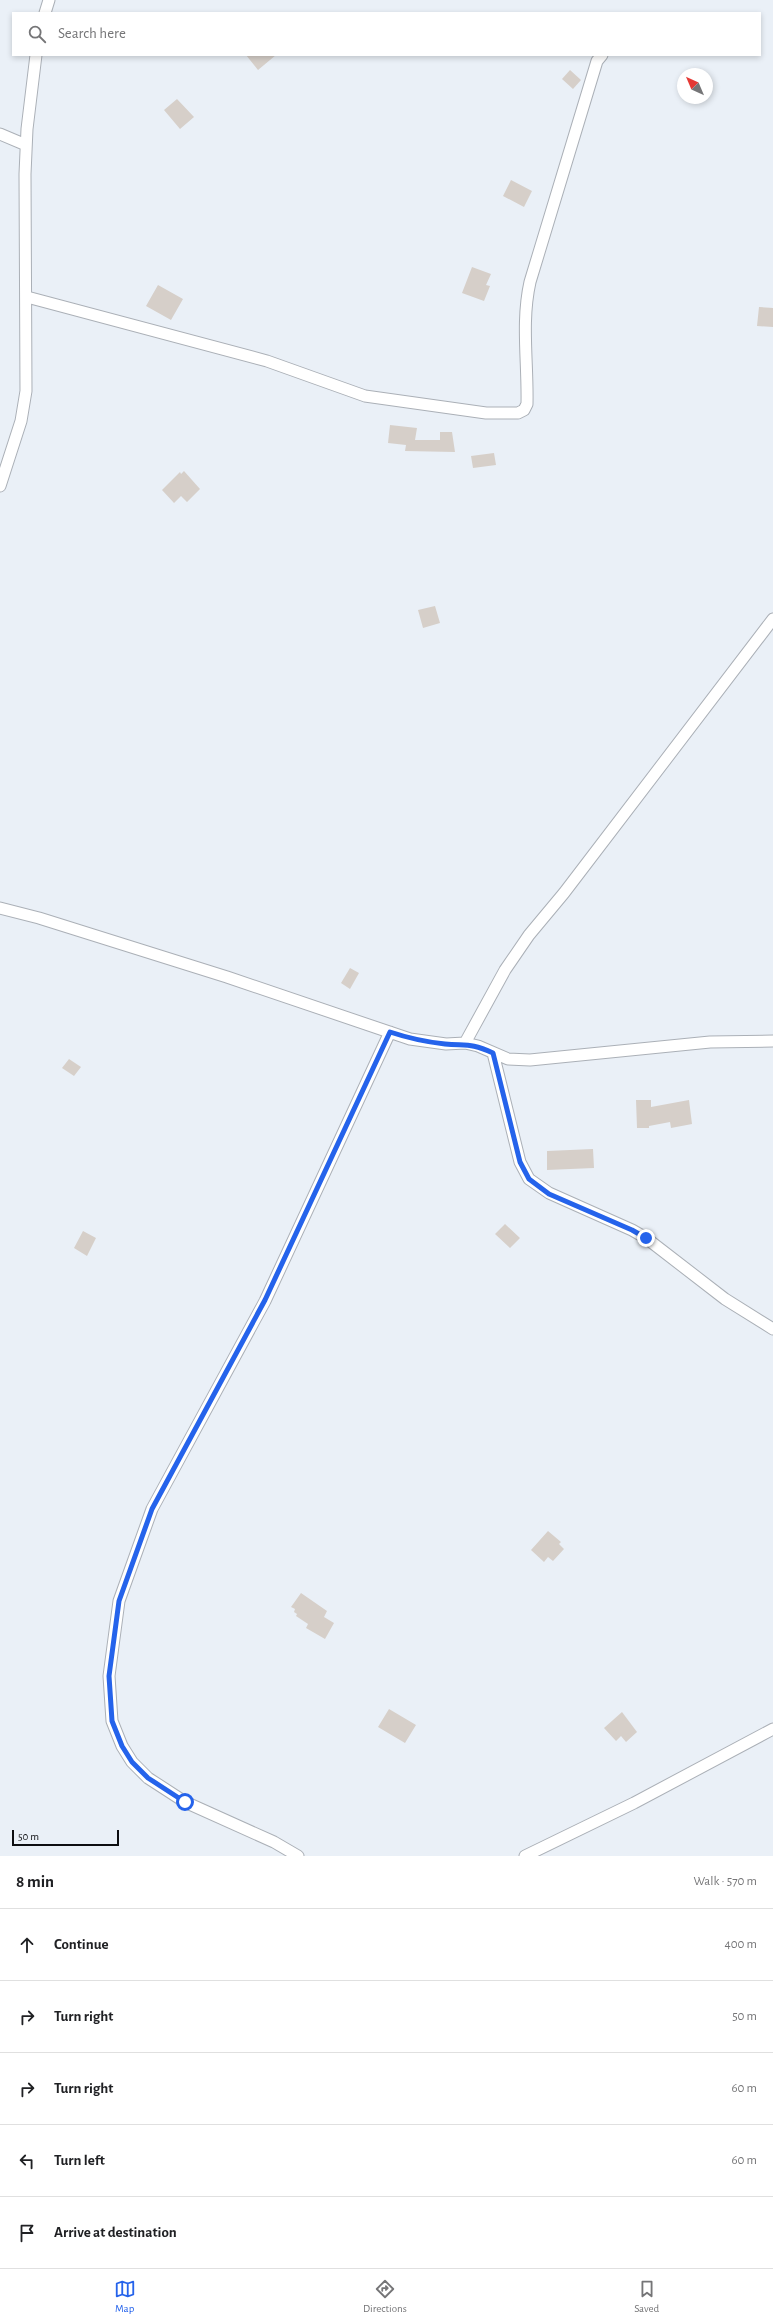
<!DOCTYPE html>
<meta charset="utf-8">
<style>
body{margin:0;font-family:"Alegreya Sans",sans-serif;background:#f2f2f2;color:#202124}
.compass{position:absolute;left:677px;top:68px;width:36px;height:36px;border-radius:50%;background:#fff;box-shadow:0 2px 6px #0003;rotate:316deg}
.scale{position:absolute;left:12px;bottom:10px;width:107px;box-sizing:border-box;padding-left:4px;border:2px solid #0d0e11;border-top:0;font-size:11px;line-height:14px;white-space:nowrap;color:#0d0e11;-webkit-text-stroke:3px #eaf0f7;paint-order:stroke}
.stop{position:absolute;width:12px;height:12px;margin:-9px;border:3px solid #2563eb;border-radius:50%;background:#fff}
.stop.end{background:#2563eb;border-color:#fff;box-shadow:0 1px 4px #0008}
.list{margin:0;padding:0;list-style:none}
h2{display:flex;justify-content:space-between;align-items:center;height:52px;margin:0;padding:0 16px;font-size:17px}
h2 small{font-size:13px;font-weight:400;color:#757577}
.list li{display:grid;grid-template-columns:26px 1fr auto;gap:12px;align-items:center;box-sizing:border-box;height:72px;padding:0 16px;border-top:1px solid #e0e0e0}
.list b{display:block;font-size:15px;white-space:nowrap}
.list em{font-size:13px;font-style:normal;color:#757577}
.icon{flex:none;width:22px;height:22px;fill:none;stroke:currentColor;stroke-width:2;stroke-linecap:round;stroke-linejoin:round}
.map{position:relative;flex:none;width:773px;height:1856px;overflow:hidden}
.search{position:absolute;background:#fff;box-shadow:0 2px 6px #0003;left:12px;right:12px;top:12px;height:44px;display:flex;align-items:center;gap:10px;box-sizing:border-box;padding:0 14px;border-radius:0px;color:#757577;font-size:15px}
.sheet{height:412px;background:#fff}
nav{display:flex;justify-content:space-around;align-items:center;box-sizing:border-box;height:56px;border-top:1px solid #e0e0e0;background:#fff;font-size:11px;color:#757577}
nav a{display:grid;justify-items:center;gap:2px}
nav .on{color:#2563eb}
.map>svg:first-child{display:block}
.building{fill:#d6cfc9}
.lines{fill:none;stroke-linecap:round;stroke-linejoin:round}
.minor-casing{stroke:#abb0b7;stroke-width:13}
.minor{stroke:#fff;stroke-width:11}
.route{stroke:#2563eb;stroke-width:5}
</style>
<div class="map">
<svg width="773" height="1856" viewBox="0 0 773 1856">
<rect width="100%" height="100%" fill="#eaf0f7"/>
<path class="building" d="M 246,55 L 276,55 L 258,70 Z
M 570,70 L 581,80 L 573,89 L 562,79 Z
M 177,99 L 194,117 L 180,129 L 164,110 Z
M 511,180 L 532,191 L 524,207 L 503,196 Z
M 472,267 L 491,274 L 486,285 L 490,286 L 484,301 L 462,293 Z
M 158,285 L 183,299 L 171,320 L 146,306 Z
M 759,307 L 773,308 L 773,327 L 757,326 Z
M 390,425 L 417,428 L 415,440 L 440,440 L 440,432 L 452,432 L 455,452 L 405,451 L 406,445 L 388,443 Z
M 494,453 L 496,465 L 473,468 L 471,456 Z
M 184,471 L 200,489 L 187,502 L 181,496 L 174,503 L 162,490 L 180,472 L 181,474 Z
M 435,606 L 440,623 L 423,628 L 418,610 Z
M 350,968 L 359,973 L 350,989 L 341,983 Z
M 69,1059 L 81,1067 L 74,1076 L 62,1068 Z
M 636,1100 L 651,1100 L 651,1107 L 689,1100 L 692,1124 L 671,1128 L 670,1122 L 649,1126 L 649,1128 L 637,1128 Z
M 593,1149 L 594,1168 L 547,1170 L 547,1151 Z
M 505,1224 L 520,1238 L 510,1248 L 495,1234 Z
M 83,1231 L 96,1238 L 87,1256 L 74,1248 Z
M 548,1531 L 561,1542 L 559,1544 L 564,1549 L 553,1561 L 548,1557 L 544,1562 L 531,1550 Z
M 301,1593 L 327,1611 L 324,1617 L 334,1623 L 325,1639 L 306,1628 L 308,1624 L 296,1616 L 297,1614 L 294,1612 L 295,1609 L 291,1607 Z
M 389,1709 L 416,1725 L 405,1743 L 378,1727 Z
M 622,1712 L 637,1732 L 626,1742 L 621,1736 L 616,1741 L 604,1728 Z"/>
<g class="lines">
<defs>
<path id="minor" d="M 45,13 L 49,0
M 0,134 L 26,145
M 27,297 L 267,361 L 365,396 L 486,413 L 518,413 L 524,410 L 527,404 C 528,363 521,322 530,282 L 597,61 L 602,55
M 0,486 L 21,421 L 26,391 L 25,174 L 27,129 L 36,55
M 0,908 L 39,918 L 227,977 L 410,1039 L 446,1044 L 465,1043 L 478,1046 L 508,1059 L 530,1060 L 710,1042 L 773,1041
M 465,1043 L 505,970 L 529,935 L 564,893 L 773,619
M 493,1053 L 520,1162 L 529,1179 L 549,1193 L 632,1230 L 646,1238 L 725,1299 L 773,1329
M 298,1856 L 274,1842 L 185,1802 L 148,1778 L 132,1762 L 122,1746 L 112,1721 L 109,1676 L 119,1601 L 152,1509 L 265,1301 L 390,1032
M 525,1856 L 634,1803 L 773,1729"/>
</defs>
<use href="#minor" class="minor-casing"/>
<use href="#minor" class="minor"/>
</g>
<g class="lines">
<path class="route" d="M 185,1802 L 148,1778 L 132,1762 L 122,1746 L 112,1721 L 109,1676 L 119,1601 L 152,1509 L 265,1300 L 390,1032 C 408,1038 426,1042 445,1044 C 467,1046 471,1043 493,1053 L 520,1162 L 529,1179 L 549,1194 L 632,1230 L 646,1238"/>
</g>
</svg>
<svg class="compass" viewBox="-18 -18 36 36"><path d="M0-13l5 13h-10z" fill="#e53935"/><path d="M0 13l5-13h-10z" fill="#757577"/></svg>
<div class="scale">50 m</div>
<div class="stop" style="left:185px;top:1802px"></div>
<div class="stop end" style="left:646px;top:1238px"></div>
<div class="search"><svg class="icon" aria-label="search" viewBox="0 0 24 24"><circle cx="10" cy="10" r="6"/><path d="M15 15l6 6"/></svg>Search here</div>
</div>
<section class="sheet">
<h2>8 min<small>Walk · 570 m</small></h2>
<ul class="list">
<li><svg class="icon" aria-label="ahead" viewBox="0 0 24 24"><path d="M12 20V5M6 11l6-6 6 6"/></svg><div><b>Continue</b></div><em>400 m</em></li>
<li><svg class="icon" aria-label="right" viewBox="0 0 24 24"><path d="M7 20v-9h11M14 6l5 5-5 5"/></svg><div><b>Turn right</b></div><em>50 m</em></li>
<li><svg class="icon" aria-label="right" viewBox="0 0 24 24"><path d="M7 20v-9h11M14 6l5 5-5 5"/></svg><div><b>Turn right</b></div><em>60 m</em></li>
<li><svg class="icon" aria-label="left" viewBox="0 0 24 24"><path d="M17 20v-9H6M10 6l-5 5 5 5"/></svg><div><b>Turn left</b></div><em>60 m</em></li>
<li><svg class="icon" aria-label="arrive" viewBox="0 0 24 24"><path d="M6 21V4h12l-3 4 3 4H6"/></svg><div><b>Arrive at destination</b></div></li>
</ul>
</section>
<nav>
<a class="on"><svg class="icon" aria-label="map" viewBox="0 0 24 24"><path d="M3 6l6-2 6 2 6-2v14l-6 2-6-2-6 2zM9 4v14M15 6v14"/></svg>Map</a>
<a><svg class="icon" aria-label="directions" viewBox="0 0 24 24"><path d="M12 3l9 9-9 9-9-9zM9 14v-3h6M13 9l2 2-2 2"/></svg>Directions</a>
<a><svg class="icon" aria-label="saved" viewBox="0 0 24 24"><path d="M7 4h10v16l-5-4-5 4z"/></svg>Saved</a>
</nav>
